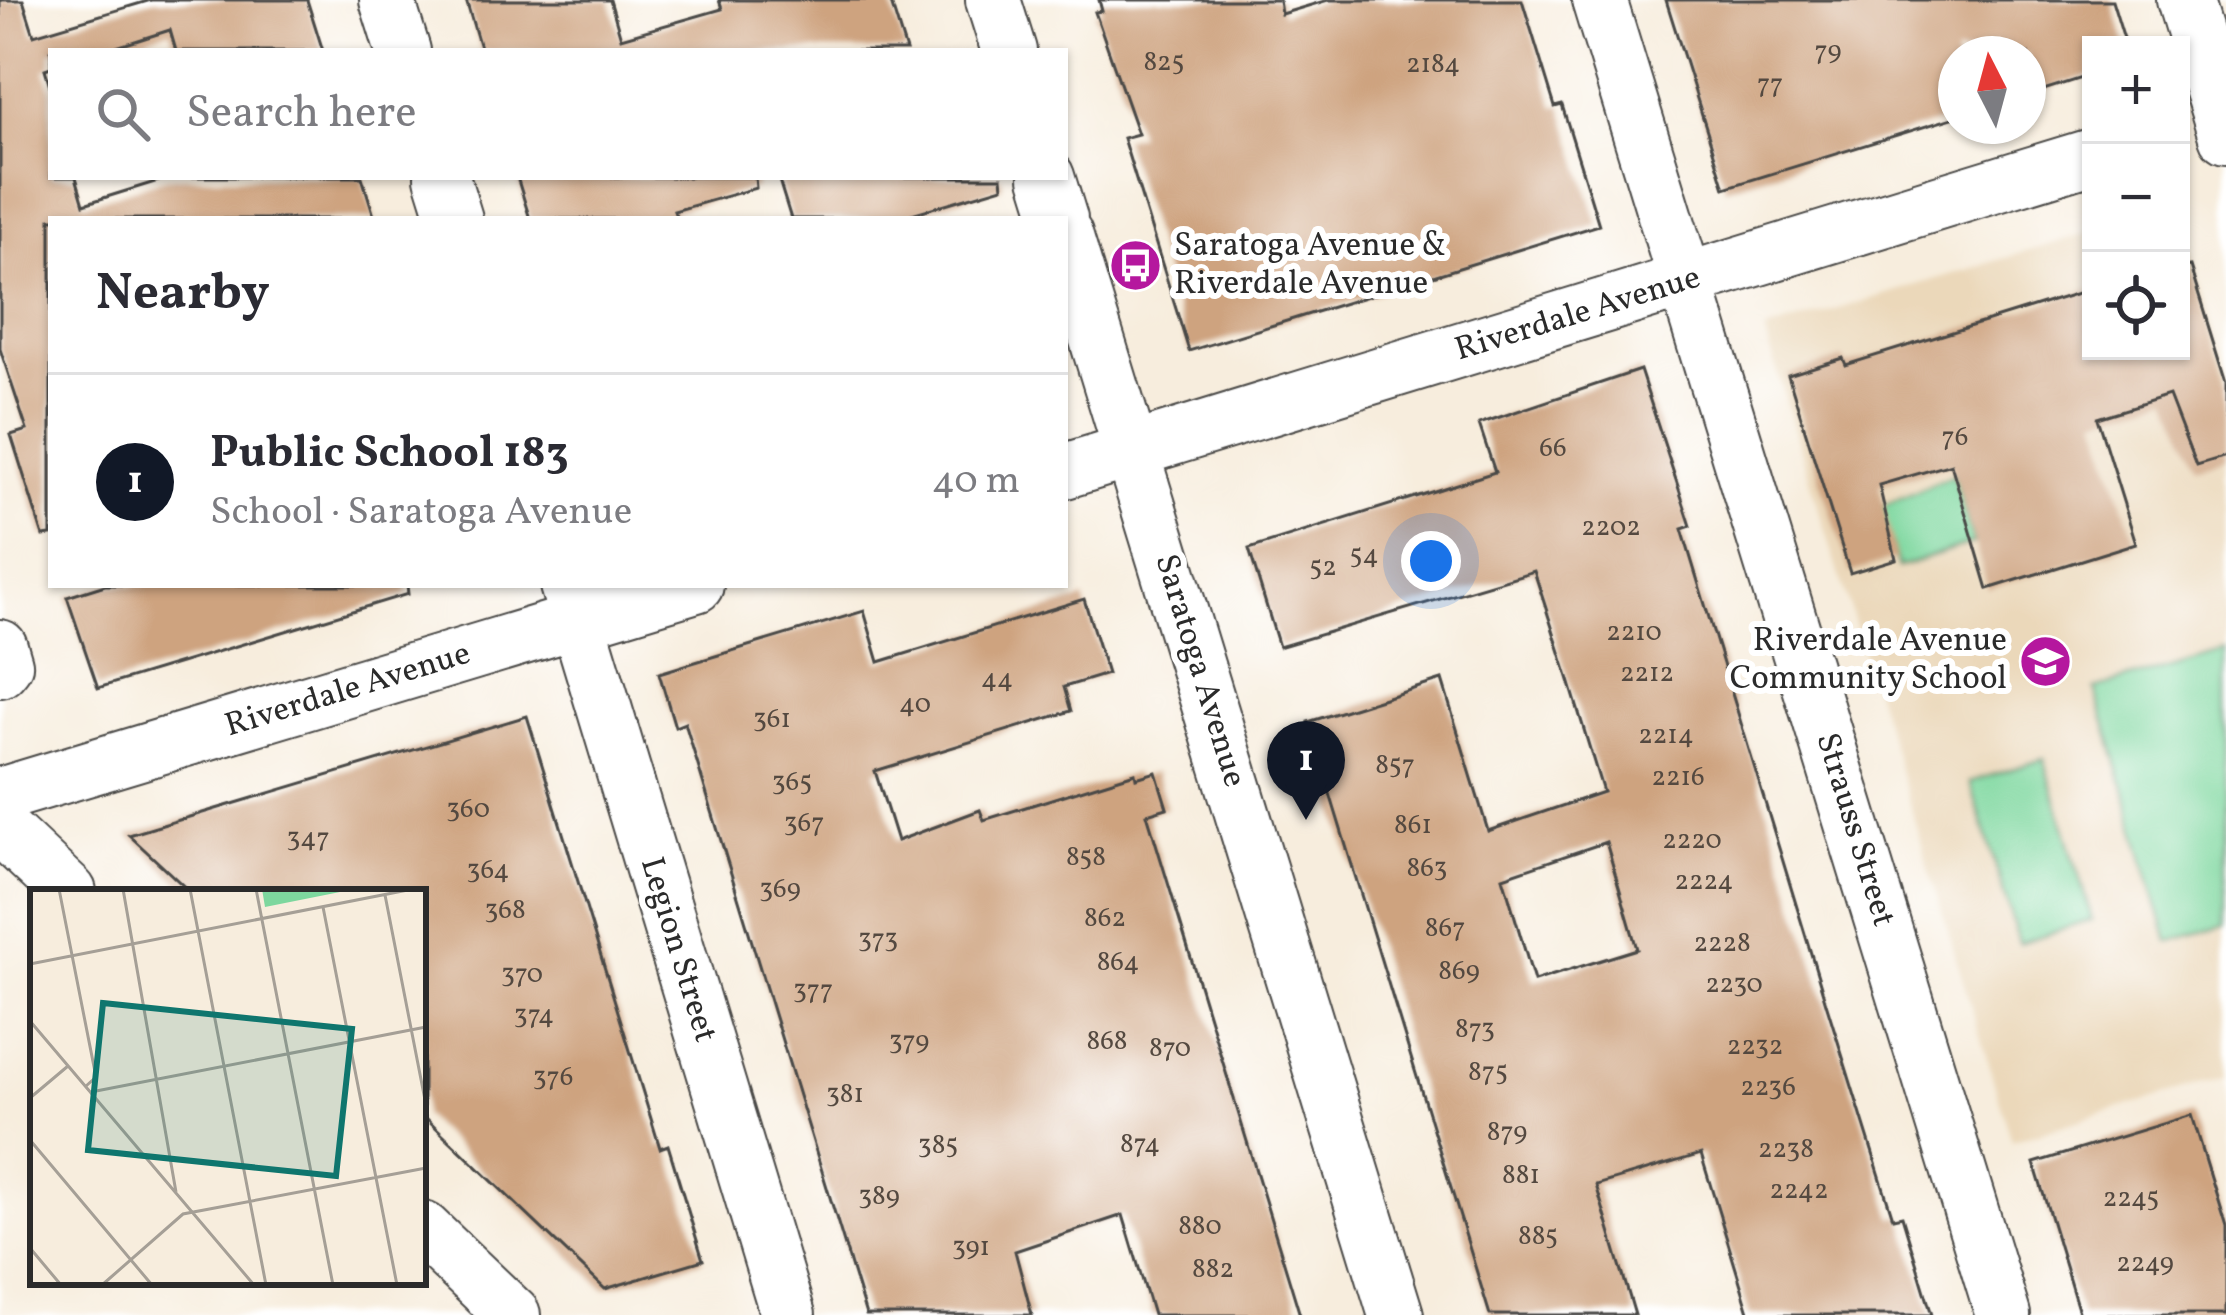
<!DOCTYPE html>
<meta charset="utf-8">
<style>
body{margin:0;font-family:Vollkorn,serif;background:#f2f2f3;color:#2b2b33}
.controls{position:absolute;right:36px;top:36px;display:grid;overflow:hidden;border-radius:0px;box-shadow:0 3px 9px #0004}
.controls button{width:108px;height:108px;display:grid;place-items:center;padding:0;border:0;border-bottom:3px solid #e1e1e2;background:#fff;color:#2b2b33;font:60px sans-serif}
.compass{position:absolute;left:1938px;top:36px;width:108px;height:108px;border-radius:50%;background:#fff;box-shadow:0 3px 9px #0004;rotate:354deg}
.you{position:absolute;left:1431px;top:561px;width:42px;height:42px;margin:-30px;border:9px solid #fff;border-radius:50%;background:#1a73e8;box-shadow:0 0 0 18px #1a73e833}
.badge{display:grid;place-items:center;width:78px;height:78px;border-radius:50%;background:#111827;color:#fff;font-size:39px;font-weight:700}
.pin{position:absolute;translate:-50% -99px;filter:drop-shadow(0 3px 6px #0008)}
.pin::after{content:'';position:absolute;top:63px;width:42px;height:36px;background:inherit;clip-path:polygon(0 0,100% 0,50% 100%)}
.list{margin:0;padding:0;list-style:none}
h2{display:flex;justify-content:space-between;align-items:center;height:156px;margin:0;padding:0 48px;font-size:51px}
h2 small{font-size:39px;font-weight:400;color:#7c7c81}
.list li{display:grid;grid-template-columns:78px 1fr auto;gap:36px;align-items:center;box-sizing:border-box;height:216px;padding:0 48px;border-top:3px solid #e1e1e2}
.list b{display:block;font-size:45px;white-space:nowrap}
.list p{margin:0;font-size:39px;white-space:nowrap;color:#7c7c81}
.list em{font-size:39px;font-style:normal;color:#7c7c81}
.icon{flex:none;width:66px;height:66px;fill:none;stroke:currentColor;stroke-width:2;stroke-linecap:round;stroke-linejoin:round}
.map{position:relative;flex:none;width:2226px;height:1315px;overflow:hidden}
.search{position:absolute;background:#fff;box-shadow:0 3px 9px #0004;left:48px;top:48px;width:1020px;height:132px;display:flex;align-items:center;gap:30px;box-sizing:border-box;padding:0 42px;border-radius:0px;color:#7c7c81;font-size:45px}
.panel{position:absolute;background:#fff;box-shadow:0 3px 9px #0004;left:48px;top:216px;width:1020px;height:372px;border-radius:0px}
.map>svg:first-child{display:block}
.built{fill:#ebd8ba}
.green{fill:#7dd79e;stroke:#548164;stroke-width:3}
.building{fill:#cea37f;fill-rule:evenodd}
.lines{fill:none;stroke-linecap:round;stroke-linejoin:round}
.street-casing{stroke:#4a4846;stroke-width:58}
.street{stroke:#fff;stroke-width:54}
.labels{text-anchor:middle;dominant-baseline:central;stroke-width:12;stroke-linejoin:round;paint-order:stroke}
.number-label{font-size:27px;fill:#544940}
.poi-label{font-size:33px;fill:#2b2b2b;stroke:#fff;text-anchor:start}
.street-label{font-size:33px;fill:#2b2b2b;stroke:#fff}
.inset-road{fill:none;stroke:#a59f96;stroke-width:3}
.view{fill:#0f766e;fill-opacity:0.15;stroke:#0f766e;stroke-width:6}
.inset-edge{fill:none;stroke:#2b2b2b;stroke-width:6}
</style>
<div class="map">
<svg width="2226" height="1315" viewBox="0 0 2226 1315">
<rect width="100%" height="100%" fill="#fff"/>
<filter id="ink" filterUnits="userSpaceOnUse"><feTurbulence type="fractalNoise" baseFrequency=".00833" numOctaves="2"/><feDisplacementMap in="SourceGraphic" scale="24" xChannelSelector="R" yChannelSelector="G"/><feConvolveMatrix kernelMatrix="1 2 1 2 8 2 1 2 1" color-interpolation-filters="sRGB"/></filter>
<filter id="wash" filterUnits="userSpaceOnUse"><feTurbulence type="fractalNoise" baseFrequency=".004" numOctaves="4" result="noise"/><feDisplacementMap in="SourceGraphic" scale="48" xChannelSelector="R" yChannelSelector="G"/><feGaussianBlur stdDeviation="2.7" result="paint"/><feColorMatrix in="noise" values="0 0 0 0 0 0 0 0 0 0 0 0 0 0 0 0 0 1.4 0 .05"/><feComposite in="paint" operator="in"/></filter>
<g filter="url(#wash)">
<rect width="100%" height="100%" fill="#f7eddd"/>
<path class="built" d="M 2181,222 L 2226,369 L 2226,1076 L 2012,1141 L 1765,331 L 2091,232 L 2091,351 L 2181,351 Z"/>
<path class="green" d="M 1954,474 L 1974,543 L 1898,567 L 1881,507 Z
M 2226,651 L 2226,925 L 2169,942 L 2095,689 Z
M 2044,759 L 2092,920 L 2019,943 L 1970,782 Z"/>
<g id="blocks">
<path class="building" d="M 0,0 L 23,0 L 34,35 L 151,0 L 307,0 L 323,51 L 176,51 L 170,30 L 104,51 L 51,51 L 51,67 L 45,69 L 51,89 L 51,177 L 76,177 L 84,204 L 171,177 L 362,177 L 375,219 L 51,219 L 51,535 L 43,536 L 11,435 L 27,430 L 0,349 Z
M 466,0 L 610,0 L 621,38 L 722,9 L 719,0 L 890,0 L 906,51 L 481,51 Z
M 1099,0 L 1279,0 L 1281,14 L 1328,0 L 1522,0 L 1555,107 L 1562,105 L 1599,225 L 1189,351 L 1123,138 L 1138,134 L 1095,12 L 1102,11 Z
M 1666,0 L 2112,0 L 2126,45 L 2091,45 L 2091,75 L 2028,95 L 2028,54 L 1956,54 L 1956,117 L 1725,188 Z
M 517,177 L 755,177 L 756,188 L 674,211 L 677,219 L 530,219 Z
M 778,177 L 1002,177 L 1003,187 L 895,219 L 791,219 Z
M 2190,267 L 2226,383 L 2226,457 L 2196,466 L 2169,396 L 2097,418 L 2136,543 L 1988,589 L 1951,464 L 1879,485 L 1896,559 L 1850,573 L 1788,375 L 1843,358 L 1846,365 L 2091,289 L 2091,351 L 2181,351 L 2181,268 Z
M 1640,370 L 1691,526 L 1682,529 L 1826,1003 L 1893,1218 L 1902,1216 L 1932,1315 L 1750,1315 L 1701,1154 L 1596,1185 L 1635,1315 L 1490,1315 L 1308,722 L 1442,680 L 1488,831 L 1603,792 L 1568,677 L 1534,571 L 1279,647 L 1249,549 L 1495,472 L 1479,424 ZM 1606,842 L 1637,949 L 1534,981 L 1503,877 Z
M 105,585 L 407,585 L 408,594 L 98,688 L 67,597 Z
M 1084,599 L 1107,674 L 1064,687 L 1071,711 L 875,771 L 897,841 L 980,810 L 984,820 L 1135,773 L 1136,778 L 1156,772 L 1167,808 L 1147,814 L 1300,1315 L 1153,1315 L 1123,1215 L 1015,1251 L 1032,1315 L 866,1315 L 685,723 L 675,727 L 659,673 L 864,611 L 879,662 Z
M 527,716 L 660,1148 L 668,1145 L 703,1260 L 605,1289 L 423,1115 L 423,892 L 190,892 L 129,835 Z
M 2192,1115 L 2226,1226 L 2226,1315 L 2080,1315 L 2034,1163 Z"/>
</g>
</g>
<g filter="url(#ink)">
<use href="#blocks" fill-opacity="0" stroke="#4a4846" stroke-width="3"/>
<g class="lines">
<defs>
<path id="street" d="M 387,0 L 403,51
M 993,0 L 1009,51
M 1599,0 L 2003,1315
M 2184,0 L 2226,136
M 442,177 L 455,219
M 1047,177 L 1060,219
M 1065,235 L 1396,1315
M 1065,471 L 2091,156
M 567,585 L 788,1315
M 0,647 L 5,664 L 0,670
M 0,795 L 696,585
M 0,827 L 69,892
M 423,1229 L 513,1315"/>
</defs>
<use href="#street" class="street-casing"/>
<use href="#street" class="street"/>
</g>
</g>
<defs>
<symbol id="bus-disc" viewBox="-11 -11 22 22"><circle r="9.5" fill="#b5179e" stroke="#fff"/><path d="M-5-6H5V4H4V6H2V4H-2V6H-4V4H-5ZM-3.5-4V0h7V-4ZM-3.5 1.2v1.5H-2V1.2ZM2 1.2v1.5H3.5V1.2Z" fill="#fff"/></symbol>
<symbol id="school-disc" viewBox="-11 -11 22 22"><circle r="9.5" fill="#b5179e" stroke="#fff"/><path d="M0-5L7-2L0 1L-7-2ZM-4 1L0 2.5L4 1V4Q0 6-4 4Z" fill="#fff"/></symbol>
</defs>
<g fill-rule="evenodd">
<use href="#bus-disc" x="1106" y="236" width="59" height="59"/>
<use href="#school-disc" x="2016" y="632" width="59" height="59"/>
</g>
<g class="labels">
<g class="number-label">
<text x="1828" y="52">79</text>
<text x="1164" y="63">825</text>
<text x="1433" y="65">2184</text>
<text x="1770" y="85">77</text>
<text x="1955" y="438">76</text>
<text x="1553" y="449">66</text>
<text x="1611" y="528">2202</text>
<text x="1364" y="556">54</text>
<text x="1323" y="568">52</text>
<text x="1634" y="633">2210</text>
<text x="1647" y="674">2212</text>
<text x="997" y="680">44</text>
<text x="915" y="705">40</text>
<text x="772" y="720">361</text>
<text x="1666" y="736">2214</text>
<text x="1395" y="766">857</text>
<text x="1678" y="778">2216</text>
<text x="792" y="783">365</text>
<text x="468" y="810">360</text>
<text x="804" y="824">367</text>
<text x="1413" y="826">861</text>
<text x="308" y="839">347</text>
<text x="1692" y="841">2220</text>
<text x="1086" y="858">858</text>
<text x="1427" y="869">863</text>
<text x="488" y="871">364</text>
<text x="1704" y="882">2224</text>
<text x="780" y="890">369</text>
<text x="505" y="911">368</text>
<text x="1105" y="919">862</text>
<text x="1445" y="929">867</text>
<text x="878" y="940">373</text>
<text x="1722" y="944">2228</text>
<text x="1118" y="963">864</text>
<text x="1459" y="972">869</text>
<text x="522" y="975">370</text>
<text x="1734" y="985">2230</text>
<text x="813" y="991">377</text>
<text x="534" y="1016">374</text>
<text x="1475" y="1030">873</text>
<text x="909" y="1042">379</text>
<text x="1107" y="1042">868</text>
<text x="1755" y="1047">2232</text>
<text x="1170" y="1049">870</text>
<text x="1488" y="1073">875</text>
<text x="553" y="1078">376</text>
<text x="1768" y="1088">2236</text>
<text x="845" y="1095">381</text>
<text x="1507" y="1133">879</text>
<text x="1140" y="1145">874</text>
<text x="938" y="1146">385</text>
<text x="1786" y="1150">2238</text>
<text x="1521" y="1176">881</text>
<text x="1799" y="1191">2242</text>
<text x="879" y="1197">389</text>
<text x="2131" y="1199">2245</text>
<text x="1200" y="1227">880</text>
<text x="1538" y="1237">885</text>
<text x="971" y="1248">391</text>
<text x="2145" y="1264">2249</text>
<text x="1213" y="1270">882</text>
</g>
<g class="poi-label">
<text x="1174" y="247">Saratoga Avenue &amp;<tspan x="1174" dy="38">Riverdale Avenue</tspan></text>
<text x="2007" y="642" text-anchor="end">Riverdale Avenue<tspan x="2007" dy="38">Community School</tspan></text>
</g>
<g class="street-label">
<text transform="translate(1578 315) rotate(-17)">Riverdale Avenue</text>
<text transform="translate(1199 671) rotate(73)">Saratoga Avenue</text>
<text transform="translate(348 691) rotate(-17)">Riverdale Avenue</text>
<text transform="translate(1854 830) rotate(73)">Strauss Street</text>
<text transform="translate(677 950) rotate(73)">Legion Street</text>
</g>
</g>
<g transform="translate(30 889)">
<rect width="396" height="396" fill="#f7eddd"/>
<path d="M 232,0 L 325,0 L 235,18 Z" fill="#7dd79e"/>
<path class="inset-road" d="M 29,0 L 66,188 L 56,197M 93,0 L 146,303M 160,0 L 236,396M 226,0 L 303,396M 355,6 L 396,216M 293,18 L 367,396M 0,75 L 383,0M 0,132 L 224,396M 61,203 L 396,138M 0,209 L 38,177M 0,251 L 122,396M 0,359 L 31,396M 72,396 L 153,325 L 396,279"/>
<path class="view" d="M 73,114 L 322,140 L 306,287 L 58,261 Z"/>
<rect width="396" height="396" class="inset-edge"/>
</g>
</svg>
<div class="controls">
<button>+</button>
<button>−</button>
<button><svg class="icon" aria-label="locate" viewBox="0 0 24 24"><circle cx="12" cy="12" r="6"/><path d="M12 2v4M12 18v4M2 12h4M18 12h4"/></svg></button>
</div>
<svg class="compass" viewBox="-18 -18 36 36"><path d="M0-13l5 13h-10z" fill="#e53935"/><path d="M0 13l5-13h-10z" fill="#7c7c81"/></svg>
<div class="you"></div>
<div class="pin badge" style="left:1306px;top:820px">1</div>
<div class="search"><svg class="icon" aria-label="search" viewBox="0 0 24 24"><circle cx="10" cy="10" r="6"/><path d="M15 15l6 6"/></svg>Search here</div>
<section class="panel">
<h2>Nearby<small></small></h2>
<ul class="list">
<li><span class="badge">1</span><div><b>Public School 183</b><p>School · Saratoga Avenue</p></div><em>40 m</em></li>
</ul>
</section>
</div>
